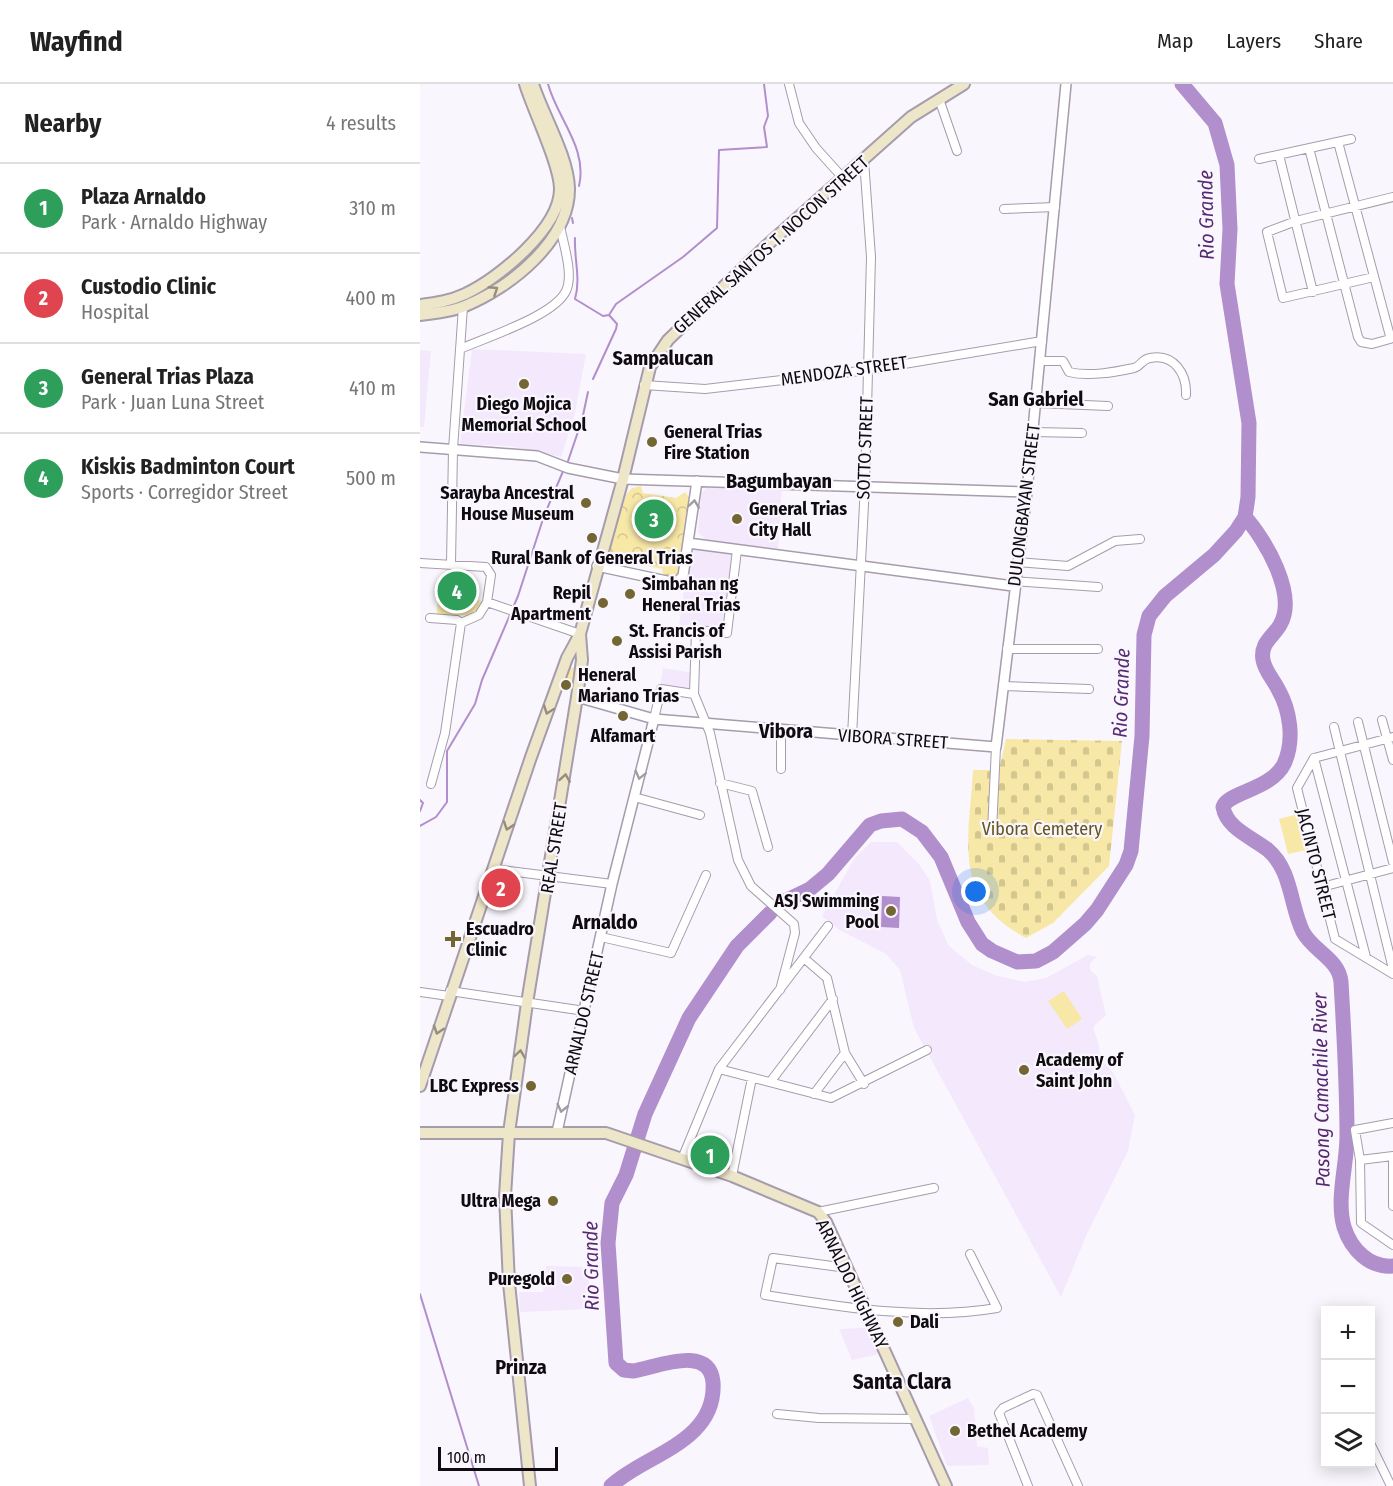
<!DOCTYPE html>
<meta charset="utf-8">
<style>
body{margin:0;font-family:"Fira Sans Condensed",sans-serif;background:#f6f6f6;color:#222}
.controls{position:absolute;right:18px;bottom:18px;display:grid;overflow:hidden;border-radius:0px;box-shadow:0 3px 15px #0003}
.controls button{width:54px;height:54px;display:grid;place-items:center;padding:0;border:0;border-bottom:2px solid #e0e0e0;background:#fff;color:#222;font:30px sans-serif}
.scale{position:absolute;left:18px;bottom:15px;width:120px;box-sizing:border-box;padding-left:6px;border:3px solid #0f0b11;border-top:0;font-size:16px;line-height:21px;white-space:nowrap;color:#0f0b11;-webkit-text-stroke:4px #faf6fd;paint-order:stroke}
.you{position:absolute;left:556px;top:808px;width:21px;height:21px;margin:-15px;border:4px solid #fff;border-radius:50%;background:#1a73e8;box-shadow:0 0 0 9px #1a73e833}
.badge{display:grid;place-items:center;width:39px;height:39px;border-radius:50%;background:#736633;color:#fff;font-size:20px;font-weight:700}
.pin{position:absolute;translate:-50% -50%;border:3px solid #fff;box-shadow:0 2px 6px #0006}
.list{margin:0;padding:0;list-style:none}
h2{display:flex;justify-content:space-between;align-items:center;height:78px;margin:0;padding:0 24px;font-size:26px}
h2 small{font-size:20px;font-weight:400;color:#767676}
.list li{display:grid;grid-template-columns:39px 1fr auto;gap:18px;align-items:center;box-sizing:border-box;height:90px;padding:0 24px;border-top:2px solid #e0e0e0}
.list b{display:block;font-size:22px;white-space:nowrap}
.list p{margin:0;font-size:20px;white-space:nowrap;color:#767676}
.list em{font-size:20px;font-style:normal;color:#767676}
.icon{flex:none;width:33px;height:33px;fill:none;stroke:currentColor;stroke-width:2;stroke-linecap:round;stroke-linejoin:round}
.map{position:relative;flex:none;width:973px;height:1402px;overflow:hidden}
header{display:flex;align-items:center;gap:36px;box-sizing:border-box;height:84px;padding:0 30px;background:#fff;border-bottom:2px solid #e0e0e0}
header strong{font-size:28px}
nav{display:flex;gap:33px;margin-inline-start:auto;font-size:21px}
main{display:flex}
aside{flex:1;background:#fff}
.map>svg:first-child{display:block}
.built{fill:#f3e8fc}
.grass{fill:#f8e8a7}
.cemetery{fill:url(#cemetery-stones)}
.park{fill:url(#park-crowns)}
.water{fill:#b18ecc}
.lines{fill:none;stroke-linecap:round;stroke-linejoin:round}
.stream{stroke:#b18ecc;stroke-width:2}
.river{stroke:#b18ecc;stroke-width:15}
.minor-casing{stroke:#a59cad;stroke-width:10}
.tertiary-casing{stroke:#a59cad;stroke-width:12}
.secondary-casing{stroke:#a59cad;stroke-width:14}
.minor{stroke:#fff;stroke-width:8}
.tertiary{stroke:#fff;stroke-width:9}
.secondary{stroke:#eee6c8;stroke-width:10}
.oneway{stroke:#958e7f}
.oneway2{stroke:#9f9da0}
.poi-dot{fill:#736633;stroke:#faf6fd;stroke-width:2}
.labels{text-anchor:middle;dominant-baseline:central;stroke-width:4.5;stroke-linejoin:round;paint-order:stroke}
.street-label{font-size:18px;fill:#0f0b11;stroke:#faf6fd}
.poi-label{font-size:18px;font-weight:bold;fill:#0f0b11;stroke:#faf6fd;text-anchor:start}
.park-label{font-size:18px;fill:#62551d;stroke:#faf6fd}
.water-label{font-size:20px;font-style:italic;fill:#562973;stroke:#faf6fd}
.neighbourhood-label{font-size:20px;font-weight:bold;fill:#0f0b11;stroke:#faf6fd}
.quarter-label{font-size:21px;font-weight:bold;fill:#0f0b11;stroke:#faf6fd}
</style>
<header>
<strong>Wayfind</strong>
<nav><a>Map</a><a>Layers</a><a>Share</a></nav>
</header>
<main>
<aside>
<h2>Nearby<small>4 results</small></h2>
<ul class="list">
<li><span class="badge" style="background:#2e9e5b">1</span><div><b>Plaza Arnaldo</b><p>Park · Arnaldo Highway</p></div><em>310 m</em></li>
<li><span class="badge" style="background:#e0444e">2</span><div><b>Custodio Clinic</b><p>Hospital</p></div><em>400 m</em></li>
<li><span class="badge" style="background:#2e9e5b">3</span><div><b>General Trias Plaza</b><p>Park · Juan Luna Street</p></div><em>410 m</em></li>
<li><span class="badge" style="background:#2e9e5b">4</span><div><b>Kiskis Badminton Court</b><p>Sports · Corregidor Street</p></div><em>500 m</em></li>
</ul>
</aside>
<div class="map">
<svg width="973" height="1402" viewBox="0 0 973 1402">
<defs>
<pattern id="cemetery-stones" width="16" height="16" patternUnits="userSpaceOnUse" patternTransform="scale(1.5)"><rect width="16" height="16" fill="#f8e8a7"/><path d="M2 7V4a2 2 0 0 1 4 0v3zM10 15v-3a2 2 0 0 1 4 0v3z" fill="#d3c68f"/></pattern>
<pattern id="park-crowns" width="20" height="18" patternUnits="userSpaceOnUse" patternTransform="scale(1.5)"><rect width="20" height="18" fill="#f8e8a7"/><path d="M2 6a3 3 0 1 1 6 0M12 15a3 3 0 1 1 6 0" fill="none" stroke="#d3c68f"/></pattern>
</defs>
<rect width="100%" height="100%" fill="#faf6fd"/>
<path class="built" d="M 52,265 L 166,270 L 155,329 L 141,373 L 90,362 L 40,360 Z
M 0,266 L 11,267 L 4,343 L 0,343 Z
M 293,399 L 362,401 L 358,467 L 290,460 L 278,448 L 281,409 Z
M 270,464 L 317,470 L 306,547 L 259,541 Z
M 243,584 L 274,589 L 273,608 L 240,603 Z
M 451,758 L 477,758 L 499,780 L 510,797 L 517,835 L 528,861 L 552,881 L 577,892 L 605,898 L 626,894 L 668,871 L 677,873 L 670,879 L 670,886 L 677,892 L 686,931 L 673,943 L 679,961 L 680,974 L 694,990 L 715,1031 L 708,1067 L 666,1152 L 641,1213 L 494,944 L 480,886 L 466,870 L 418,845 L 402,832 L 434,775 Z
M 126,1182 L 168,1183 L 171,1225 L 100,1228 L 99,1208 L 123,1208 Z
M 445,1244 L 459,1270 L 432,1276 L 419,1245 Z
M 548,1314 L 554,1324 L 557,1362 L 568,1364 L 569,1381 L 527,1382 L 509,1332 Z"/>
<path class="grass" d="M 19,496 L 57,498 L 56,516 L 63,517 L 63,526 L 57,526 L 57,532 L 17,530 Z
M 878,730 L 887,766 L 868,770 L 859,735 Z
M 644,907 L 662,935 L 647,945 L 628,917 Z"/>
<path class="cemetery" d="M 586,655 L 702,657 L 689,782 L 633,839 L 606,854 C 531,814 549,758 553,686 L 579,686 Z"/>
<path class="park" d="M 221,402 L 223,409 L 256,414 L 265,408 L 273,418 L 258,493 L 244,494 L 242,485 L 211,479 L 204,487 L 187,481 L 186,476 L 206,411 L 212,404 Z
M 147,582 L 154,584 L 150,605 L 139,603 Z
M 275,1058 L 310,1070 L 306,1084 L 270,1072 Z"/>
<path class="water" d="M 462,812 L 480,813 L 479,844 L 461,843 Z"/>
<g class="lines">
<path class="stream" d="M 128,0 C 137,34 168,64 159,102
M 152,134 L 153,139
M 155,154 C 154,175 161,195 155,215 L 183,232 L 189,231 L 196,220 L 263,173 L 297,144 L 299,66 L 347,63 L 344,43 L 348,32 L 344,0
M 173,295 L 196,245 L 197,240 L 189,231
M 147,380 L 162,336 L 168,308
M 0,716 L 3,719 L 0,727
M 0,742 L 16,733 L 27,718 L 27,667 L 55,620 L 62,596 L 98,512 L 124,432 L 144,385
M 0,1210 L 59,1402"/>
<path class="river" d="M 825,433 C 845,455 878,511 860,541 C 853,553 840,559 843,576 C 845,587 853,595 858,605 C 870,626 875,656 864,680 C 851,706 808,708 803,723 C 807,745 832,753 848,766 C 872,786 870,822 883,848 C 893,867 919,875 921,898 C 924,949 927,1000 927,1052 C 927,1081 916,1115 924,1143 C 931,1165 949,1184 973,1182
M 363,818 L 390,805 L 408,790 L 450,741 L 461,737 L 482,735 L 502,748 L 521,773 L 548,838 L 562,860 L 572,867 L 597,878 L 616,877 L 633,868 L 665,840 L 677,826 L 706,781 L 711,767 L 722,652 L 724,551 L 729,532 L 745,512 L 794,471 L 816,447 L 825,433 L 828,413 L 829,339 L 807,200 L 810,145 L 807,81 L 795,39 L 762,0
M 191,1402 C 223,1371 297,1359 293,1298 C 289,1259 235,1284 213,1287 L 204,1286 L 196,1279 L 188,1159 L 192,1119 L 206,1091 L 225,1030 L 269,934 L 317,862 L 350,829"/>
<defs>
<path id="minor" d="M 369,0 L 379,39 L 396,64 L 423,94
M 519,15 L 537,67
M 889,64 L 938,253 L 941,258 L 952,260 L 970,255 L 970,252 L 918,58
M 859,71 L 893,208
M 839,75 L 931,55
M 584,125 L 635,123
M 954,193 L 863,214 L 847,148 L 876,137 L 973,113
M 40,265 C 67,253 134,232 146,207 C 154,190 143,159 140,142
M 620,277 L 643,277 L 649,288 C 669,293 695,288 714,284 C 721,282 722,275 730,274 C 754,269 767,290 766,311
M 224,301 L 285,305 L 448,286 L 622,257
M 616,319 L 688,322
M 613,348 L 662,349
M 317,466 L 307,549 L 276,546 L 274,610 L 290,649 L 318,776 L 331,802 L 374,840 L 375,849 L 360,906
M 597,478 L 648,482 L 695,457 L 720,455
M 0,479 L 66,483 L 71,491 L 67,518 L 160,550
M 31,480 L 33,365 L 43,223
M 594,497 L 678,503
M 10,534 L 37,536 L 41,539 L 59,531 L 67,518
M 587,565 L 678,565
M 583,602 L 669,605
M 234,635 L 241,605 L 274,610
M 962,636 L 973,676
M 938,638 L 973,778
M 914,643 L 973,885
M 361,646 L 361,685
M 432,652 L 445,401 L 451,173 L 444,76
M 894,674 L 877,704 L 915,855 L 973,890
M 894,674 L 946,873
M 894,674 L 973,653
M 300,699 L 332,707 L 348,763
M 11,700 L 25,649 L 41,539
M 214,713 L 280,731
M 572,747 L 576,663
M 73,785 L 192,800
M 902,803 L 973,784
M 181,853 L 251,869 L 286,791
M 385,875 L 407,894 L 425,969 L 444,1000
M 30,907 L 165,927
M 0,908 L 29,912
M 299,985 L 411,1014 L 507,966
M 351,997 L 413,915
M 394,1010 L 425,969
M 973,1039 L 935,1046 L 940,1076 L 941,1139 L 973,1161
M 973,1072 L 973,1122
M 262,1075 L 299,985 L 408,842
M 940,1076 L 973,1072
M 312,1092 L 332,994
M 398,1128 L 514,1104
M 427,1184 L 353,1174 L 345,1211 C 421,1223 501,1237 577,1224 L 550,1170
M 357,1330 L 399,1334 L 495,1335
M 950,1359 L 971,1402
M 608,1402 L 579,1329 L 583,1324 L 613,1310 L 617,1311 L 658,1402"/>
<path id="tertiary" d="M 0,363 L 117,372 L 148,384 L 203,395 L 607,408
M 268,459 L 593,502
M 177,482 L 256,499 L 263,492 L 277,397
M 157,613 L 234,635 L 576,663 L 607,408 L 646,0
M 137,1048 L 192,800 L 234,635"/>
<path id="secondary" d="M 0,221 C 16,219 30,217 45,210 C 78,195 140,144 140,105 C 140,81 113,26 105,0
M 0,231 C 15,229 31,228 45,222 C 89,204 150,157 149,104 C 148,72 123,31 113,0
M 0,1002 L 111,673 L 147,574 L 160,550 L 203,395 L 230,283 L 248,256 L 346,162 L 491,33 L 544,0
M 0,1049 L 186,1049 L 312,1092 L 398,1128 L 406,1138 L 526,1402
M 110,1402 L 89,1199 L 85,1112 L 89,1049 L 107,919 L 157,613 L 162,576 L 160,550"/>
</defs>
<use href="#minor" class="minor-casing"/>
<use href="#tertiary" class="tertiary-casing"/>
<use href="#secondary" class="secondary-casing"/>
<use href="#minor" class="minor"/>
<use href="#tertiary" class="tertiary"/>
<use href="#secondary" class="secondary"/>
</g>
<defs><path id="oneway-chevron" d="M-2-3.5L2.5 0L-2 3.5" fill="none" stroke-width="1.6" stroke-linecap="round" stroke-linejoin="round" transform="scale(1.5)"/></defs>
<g class="oneway">
<use href="#oneway-chevron" transform="translate(74 206) rotate(-33)"/>
<use href="#oneway-chevron" transform="translate(128 626) rotate(110)"/>
<use href="#oneway-chevron" transform="translate(145 694) rotate(-81)"/>
<use href="#oneway-chevron" transform="translate(88 742) rotate(109)"/>
<use href="#oneway-chevron" transform="translate(18 946) rotate(108)"/>
<use href="#oneway-chevron" transform="translate(100 970) rotate(-82)"/>
</g>
<g class="oneway2">
<use href="#oneway-chevron" transform="translate(274 420) rotate(-82)"/>
<use href="#oneway-chevron" transform="translate(220 691) rotate(104)"/>
<use href="#oneway-chevron" transform="translate(142 1024) rotate(103)"/>
</g>
<g class="poi-dot">
<circle cx="104" cy="300" r="6"/>
<circle cx="232" cy="358" r="6"/>
<circle cx="166" cy="419" r="6"/>
<circle cx="317" cy="435" r="6"/>
<circle cx="172" cy="454" r="6"/>
<circle cx="210" cy="510" r="6"/>
<circle cx="183" cy="519" r="6"/>
<circle cx="197" cy="557" r="6"/>
<circle cx="146" cy="601" r="6"/>
<circle cx="203" cy="632" r="6"/>
<circle cx="471" cy="827" r="6"/>
<path d="M30 846h6v6h6v6h-6v6h-6v-6h-6v-6h6z"/>
<circle cx="604" cy="986" r="6"/>
<circle cx="111" cy="1002" r="6"/>
<circle cx="133" cy="1117" r="6"/>
<circle cx="147" cy="1195" r="6"/>
<circle cx="478" cy="1238" r="6"/>
<circle cx="535" cy="1347" r="6"/>
</g>
<g class="labels">
<g class="street-label">
<text transform="translate(351 161) rotate(-42)">GENERAL SANTOS T. NOCON STREET</text>
<text transform="translate(424 287) rotate(-8)">MENDOZA STREET</text>
<text transform="translate(445 364) rotate(-88)">SOTTO STREET</text>
<text transform="translate(604 421) rotate(-83)">DULONGBAYAN STREET</text>
<text transform="translate(473 655) rotate(4)">VIBORA STREET</text>
<text transform="translate(134 764) rotate(-81)">REAL STREET</text>
<text transform="translate(896 780) rotate(76)">JACINTO STREET</text>
<text transform="translate(164 929) rotate(-77)">ARNALDO STREET</text>
<text transform="translate(432 1200) rotate(64)">ARNALDO HIGHWAY</text>
</g>
<g class="poi-label">
<text x="104" y="320" text-anchor="middle">Diego Mojica<tspan x="104" dy="21">Memorial School</tspan></text>
<text x="244" y="348">General Trias<tspan x="244" dy="21">Fire Station</tspan></text>
<text x="154" y="409" text-anchor="end">Sarayba Ancestral<tspan x="154" dy="21">House Museum</tspan></text>
<text x="329" y="425">General Trias<tspan x="329" dy="21">City Hall</tspan></text>
<text x="172" y="474" text-anchor="middle">Rural Bank of General Trias</text>
<text x="222" y="500">Simbahan ng<tspan x="222" dy="21">Heneral Trias</tspan></text>
<text x="171" y="509" text-anchor="end">Repil<tspan x="171" dy="21">Apartment</tspan></text>
<text x="209" y="547">St. Francis of<tspan x="209" dy="21">Assisi Parish</tspan></text>
<text x="158" y="591">Heneral<tspan x="158" dy="21">Mariano Trias</tspan></text>
<text x="203" y="652" text-anchor="middle">Alfamart</text>
<text x="459" y="817" text-anchor="end">ASJ Swimming<tspan x="459" dy="21">Pool</tspan></text>
<text x="46" y="845">Escuadro<tspan x="46" dy="21">Clinic</tspan></text>
<text x="616" y="976">Academy of<tspan x="616" dy="21">Saint John</tspan></text>
<text x="99" y="1002" text-anchor="end">LBC Express</text>
<text x="121" y="1117" text-anchor="end">Ultra Mega</text>
<text x="135" y="1195" text-anchor="end">Puregold</text>
<text x="490" y="1238">Dali</text>
<text x="547" y="1347">Bethel Academy</text>
</g>
<g class="park-label">
<text x="622" y="745">Vibora Cemetery</text>
</g>
<g class="water-label">
<text transform="translate(786 131) rotate(-91)">Rio Grande</text>
<text transform="translate(701 609) rotate(-88)">Rio Grande</text>
<text transform="translate(901 1006) rotate(-91)">Pasong Camachile River</text>
<text transform="translate(171 1182) rotate(-91)">Rio Grande</text>
</g>
<g class="neighbourhood-label">
<text x="243" y="274">Sampalucan</text>
<text x="616" y="315">San Gabriel</text>
<text x="359" y="397">Bagumbayan</text>
<text x="366" y="647">Vibora</text>
<text x="185" y="838">Arnaldo</text>
<text x="101" y="1283">Prinza</text>
</g>
<g class="quarter-label">
<text x="482" y="1298">Santa Clara</text>
</g>
</g>
</svg>
<div class="controls">
<button>+</button>
<button>−</button>
<button><svg class="icon" aria-label="layers" viewBox="0 0 24 24"><path d="M12 4l9 5-9 5-9-5zM3 14l9 5 9-5"/></svg></button>
</div>
<div class="scale">100 m</div>
<div class="you"></div>
<div class="pin badge" style="left:290px;top:1071px;background:#2e9e5b">1</div>
<div class="pin badge" style="left:81px;top:804px;background:#e0444e">2</div>
<div class="pin badge" style="left:234px;top:435px;background:#2e9e5b">3</div>
<div class="pin badge" style="left:37px;top:507px;background:#2e9e5b">4</div>
</div>
</main>
